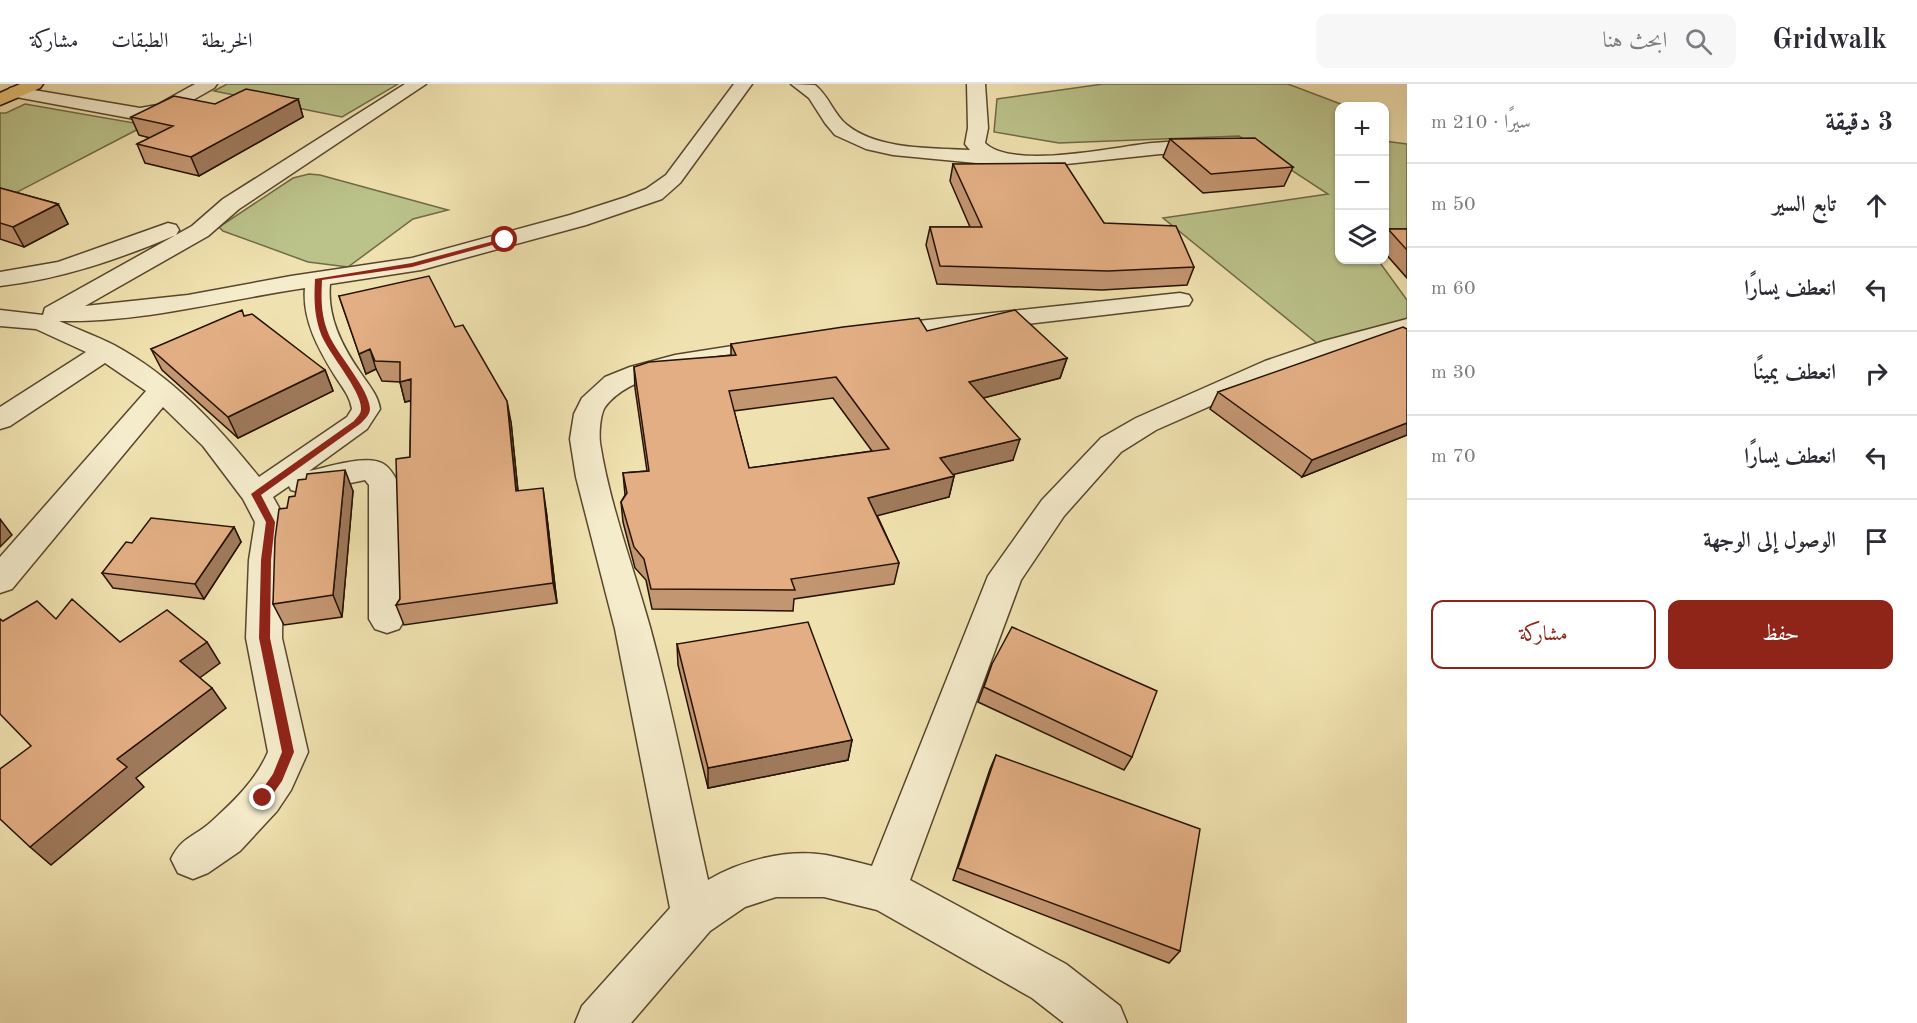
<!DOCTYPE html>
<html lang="ar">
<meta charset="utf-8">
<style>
body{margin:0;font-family:"Old Standard TT",Amiri,serif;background:#f7f7f7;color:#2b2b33;direction:rtl}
.controls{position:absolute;right:18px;top:18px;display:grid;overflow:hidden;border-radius:12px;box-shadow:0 2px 4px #0004}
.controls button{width:54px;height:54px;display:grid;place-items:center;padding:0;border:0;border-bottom:2px solid #e1e1e2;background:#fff;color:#2b2b33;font:30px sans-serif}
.stop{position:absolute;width:18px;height:18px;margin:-14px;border:4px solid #8f2418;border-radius:50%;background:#fff}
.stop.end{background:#8f2418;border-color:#fff;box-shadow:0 2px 6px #0008}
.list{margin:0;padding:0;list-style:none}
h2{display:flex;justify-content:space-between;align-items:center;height:78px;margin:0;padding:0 24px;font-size:26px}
h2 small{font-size:20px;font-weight:400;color:#7c7c81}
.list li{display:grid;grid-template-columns:39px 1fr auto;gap:18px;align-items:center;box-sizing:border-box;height:84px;padding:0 24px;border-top:2px solid #e1e1e2}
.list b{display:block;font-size:22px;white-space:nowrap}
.list em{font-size:20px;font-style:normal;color:#7c7c81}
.actions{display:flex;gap:12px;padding:18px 24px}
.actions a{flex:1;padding:14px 0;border:2px solid #8f2418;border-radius:12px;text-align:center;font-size:21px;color:#8f2418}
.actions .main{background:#8f2418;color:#fff}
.icon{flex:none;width:33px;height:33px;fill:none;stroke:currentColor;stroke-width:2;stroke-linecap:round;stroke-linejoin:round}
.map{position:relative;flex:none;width:1407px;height:939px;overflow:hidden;direction:ltr}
header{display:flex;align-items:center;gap:36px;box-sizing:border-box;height:84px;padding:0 30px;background:#fff;border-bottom:2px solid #e1e1e2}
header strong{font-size:28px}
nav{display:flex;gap:33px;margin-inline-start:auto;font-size:21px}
.search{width:420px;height:54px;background:#f7f7f7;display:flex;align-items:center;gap:15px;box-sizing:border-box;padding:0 21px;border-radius:12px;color:#7c7c81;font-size:22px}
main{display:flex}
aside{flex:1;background:#fff}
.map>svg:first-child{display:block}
.green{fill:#bbc38b;stroke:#706a46;stroke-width:1.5}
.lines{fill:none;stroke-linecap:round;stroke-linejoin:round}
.minor-casing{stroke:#58462c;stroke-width:3}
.highway-casing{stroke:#261200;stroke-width:3}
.minor{fill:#f5eccc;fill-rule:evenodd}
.highway{fill:#e8c178;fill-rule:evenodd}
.wall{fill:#c39672;stroke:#261200;stroke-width:1.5;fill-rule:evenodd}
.shaded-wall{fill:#9f7a5c;stroke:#261200;stroke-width:1.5}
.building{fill:#e3ae84;stroke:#261200;stroke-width:1.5;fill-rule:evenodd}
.route{fill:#8f2418}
</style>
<header>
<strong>Gridwalk</strong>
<div class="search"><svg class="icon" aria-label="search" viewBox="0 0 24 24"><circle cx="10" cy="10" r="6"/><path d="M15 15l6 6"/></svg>ابحث هنا</div>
<nav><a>الخريطة</a><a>الطبقات</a><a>مشاركة</a></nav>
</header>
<main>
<aside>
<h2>3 دقيقة<small>سيرًا · 210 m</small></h2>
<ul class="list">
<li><svg class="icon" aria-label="ahead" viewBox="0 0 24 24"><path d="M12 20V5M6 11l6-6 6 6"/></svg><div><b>تابع السير</b></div><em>50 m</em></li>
<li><svg class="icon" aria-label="left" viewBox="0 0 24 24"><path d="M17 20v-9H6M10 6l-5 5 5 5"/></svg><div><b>انعطف يسارًا</b></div><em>60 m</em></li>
<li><svg class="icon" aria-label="right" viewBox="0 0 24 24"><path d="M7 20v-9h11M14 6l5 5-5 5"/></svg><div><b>انعطف يمينًا</b></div><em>30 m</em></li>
<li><svg class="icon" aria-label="left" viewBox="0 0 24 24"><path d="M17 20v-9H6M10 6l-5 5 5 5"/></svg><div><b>انعطف يسارًا</b></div><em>70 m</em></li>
<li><svg class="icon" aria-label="arrive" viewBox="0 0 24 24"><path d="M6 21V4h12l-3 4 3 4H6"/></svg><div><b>الوصول إلى الوجهة</b></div></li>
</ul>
<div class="actions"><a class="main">حفظ</a><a>مشاركة</a></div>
</aside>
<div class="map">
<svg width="1407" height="939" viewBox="0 0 1407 939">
<rect width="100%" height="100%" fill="#f0e2b0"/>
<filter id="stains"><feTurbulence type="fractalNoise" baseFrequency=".00333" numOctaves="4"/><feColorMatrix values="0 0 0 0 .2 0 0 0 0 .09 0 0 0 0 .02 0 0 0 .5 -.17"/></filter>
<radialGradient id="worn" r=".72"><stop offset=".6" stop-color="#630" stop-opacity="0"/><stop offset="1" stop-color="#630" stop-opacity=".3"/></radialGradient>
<path class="green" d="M 227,0 L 398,0 L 342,33 L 214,7 Z
M 1103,0 L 1288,0 L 1346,22 L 1340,22 L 1340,176 L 1378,176 L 1407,216 L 1407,247 L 1329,269 L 1163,134 L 1328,110 L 1239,52 L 1059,59 L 994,48 L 997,15 Z
M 25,20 L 146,41 L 0,117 L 0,29 L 6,29 Z
M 1384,57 L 1407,60 L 1407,150 L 1385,150 Z
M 309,90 L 320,91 L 448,126 L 413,135 L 348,183 L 308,178 L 223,147 L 219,143 L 293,94 Z"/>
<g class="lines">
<defs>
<path id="minor" d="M 195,0 L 217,0 L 214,4 L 170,29 L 140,36 L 16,13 L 10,12 L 7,8 L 10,4 L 16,3 L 140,24 L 157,21 Z
M 405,0 L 426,0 L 239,125 L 208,152 L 85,222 L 188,211 L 291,192 L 412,174 L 570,131 L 626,113 L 646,105 L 666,91 L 734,0 L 752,0 L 680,99 L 662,115 L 586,141 L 421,186 L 330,200 C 327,233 342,262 360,288 C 368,300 378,311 380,325 L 367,345 L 309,387 C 329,383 369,369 385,381 C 391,385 395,393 399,400 L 405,535 L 399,545 L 387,549 L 375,545 L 369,535 L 369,401 L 365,396 L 302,409 L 291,406 L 289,402 L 273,413 L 287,438 L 283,476 L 282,554 L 308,668 L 291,706 L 277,727 L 240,767 L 208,789 L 193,795 L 178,789 L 171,775 C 182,752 195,753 212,737 C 234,717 256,696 268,668 L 246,554 L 249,476 L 255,438 L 243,415 L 203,362 L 163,323 L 12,505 L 0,509 L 0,473 L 146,307 L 105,279 L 10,342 L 0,345 L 0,323 L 86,268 L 36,245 L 0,242 L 0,226 L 43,231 L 45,224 L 192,142 L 223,115 ZM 305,204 C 302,236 319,266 335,292 C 342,303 350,312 352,325 L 347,333 L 259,393 C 218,342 172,292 114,261 C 96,252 77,245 59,237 C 142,239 223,216 305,204 Z
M 791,0 L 815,1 C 829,12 834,31 847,41 C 878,66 932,64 970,66 L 965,60 L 968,44 L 967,0 L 985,0 L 988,44 L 985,59 C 1013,86 1113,63 1152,59 C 1172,57 1192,58 1212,58 L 1219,60 L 1222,64 L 1219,68 L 1212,70 L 1160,70 L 1029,84 L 893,71 L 866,65 L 835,51 L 825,39 L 809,14 Z
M 168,139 L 176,141 L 179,146 L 176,151 C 119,175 62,195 0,202 L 0,188 L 58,178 Z
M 1180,209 L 1189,211 L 1192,216 L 1189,221 L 881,257 L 872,254 L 868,249 L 872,244 L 881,241 Z
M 1407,235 L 1407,251 L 1342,269 L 1285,289 L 1156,346 L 1121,368 L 1104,387 L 1064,432 L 1021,496 L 910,796 L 1066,880 L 1120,922 L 1127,939 L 1064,939 L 1032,914 L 877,826 L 824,813 L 776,813 L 745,823 L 710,847 L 631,939 L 575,939 L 582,922 L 670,824 L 615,545 L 576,393 L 570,355 L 574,330 L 582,314 L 605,293 L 630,283 L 675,271 L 776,255 L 785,257 L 789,263 L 785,269 L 776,271 C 729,278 635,282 605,323 C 600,331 599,349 600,359 C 610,422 633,482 650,543 C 673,627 689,712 708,796 C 742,776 787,765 826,771 C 841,774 857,778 872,782 L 988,492 L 1042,416 L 1101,354 L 1136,334 L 1265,277 L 1324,257 Z"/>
<path id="highway" d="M 20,0 L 43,0 L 40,4 L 0,21 L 0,9 Z"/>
</defs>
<use href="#minor" class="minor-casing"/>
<use href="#highway" class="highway-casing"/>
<use href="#minor" class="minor"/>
<use href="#highway" class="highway"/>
</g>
<path class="wall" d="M 298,15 L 303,33 L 199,92 L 145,79 L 137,60 L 150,54 L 139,51 L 131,33 L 215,20 Z
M 1170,55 L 1293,83 L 1284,102 L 1203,109 L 1163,73 Z
M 953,80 L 1104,139 L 1194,183 L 1187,201 L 1102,206 L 937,200 L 926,161 L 930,143 L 970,143 L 950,97 Z
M 0,104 L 58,120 L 68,140 L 24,163 L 0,155 Z
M 1388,145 L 1407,145 L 1407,194 L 1384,168 L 1384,151 Z
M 339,212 L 455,243 L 511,338 L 518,407 L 546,425 L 557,519 L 404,541 L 396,521 L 400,515 L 410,373 L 411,317 L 405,318 L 400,298 L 382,297 L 376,285 L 366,290 Z
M 245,232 L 325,286 L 333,307 L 238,354 L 162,286 L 151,265 Z
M 1407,245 L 1407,351 L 1302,393 L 1210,325 L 1218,308 Z
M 927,247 L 1067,274 L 1060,294 L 983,314 L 1013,376 L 953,390 L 954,392 L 949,413 L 877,431 L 899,479 L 894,500 L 794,515 L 793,527 L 652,525 L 646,496 L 635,484 L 623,438 L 621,418 L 625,411 L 623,389 L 647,387 L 635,304 L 634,283 L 731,271 L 731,260 ZM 833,314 L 872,367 L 749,384 L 734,327 Z
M 353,407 L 342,533 L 284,541 L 273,520 L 287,424 Z
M 234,443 L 241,458 L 204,515 L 113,504 L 102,489 L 132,459 Z
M 677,560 L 852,656 L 848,676 L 708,704 L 678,581 Z
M 992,580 L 1132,673 L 1124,686 L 978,618 Z
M 996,671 L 1180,867 L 1169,879 L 953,796 L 990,685 Z"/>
<path class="shaded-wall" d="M 298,15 L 303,33 L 199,92 L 191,73 Z
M 58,120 L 68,140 L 24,163 L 13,143 Z
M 370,265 L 376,285 L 366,290 L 359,270 Z
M 1067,274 L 1060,294 L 964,319 L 969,298 Z
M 325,286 L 333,307 L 238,354 L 228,333 Z
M 411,295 L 417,315 L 405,318 L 400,298 Z
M 507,317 L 511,338 L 520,428 L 516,407 Z
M 1407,339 L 1407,351 L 1302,393 L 1312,376 Z
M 1020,355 L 1013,376 L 935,395 L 940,374 Z
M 345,386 L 353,407 L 342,533 L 333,511 Z
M 954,392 L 949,413 L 865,435 L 868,414 Z
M 543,404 L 546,425 L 557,519 L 553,499 Z
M 0,435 L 12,451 L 0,463 Z
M 234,443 L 241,458 L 204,515 L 195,500 Z
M 207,558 L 220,579 L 194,598 L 180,577 Z
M 212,604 L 226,624 L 136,694 L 144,703 L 51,781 L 30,763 L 117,675 Z
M 852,656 L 848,676 L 708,704 L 708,684 Z"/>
<path class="building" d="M 246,5 L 298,15 L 191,73 L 137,60 L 173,42 L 131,33 L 174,12 L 215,20 Z
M 1255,54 L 1293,83 L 1211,90 L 1170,55 Z
M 1065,79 L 1104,139 L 1176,142 L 1194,183 L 1108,187 L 940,182 L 930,143 L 982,143 L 953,80 Z
M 0,104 L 58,120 L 13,143 L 0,139 Z
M 1388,145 L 1407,145 L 1407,166 Z
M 429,192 L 455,243 L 463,241 L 507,317 L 516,407 L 543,404 L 553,499 L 396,521 L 400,515 L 396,375 L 410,373 L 411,295 L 400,298 L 400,278 L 375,277 L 370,265 L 359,270 L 339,212 Z
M 242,226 L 244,232 L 252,230 L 325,286 L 228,333 L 151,265 Z
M 1015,226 L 1067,274 L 969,298 L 1020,355 L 940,374 L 954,392 L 868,414 L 899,479 L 791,495 L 795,506 L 651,505 L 644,475 L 634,463 L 621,418 L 627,409 L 623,389 L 649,387 L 634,283 L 649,278 L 736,271 L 731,260 L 843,243 L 919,234 L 927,247 ZM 836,293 L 889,365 L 749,384 L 729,307 Z
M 1403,243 L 1407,245 L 1407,339 L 1312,376 L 1218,308 Z
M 345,386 L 333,511 L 273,520 L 275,455 L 279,425 L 287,424 L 289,413 L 295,412 L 298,396 L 306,395 L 307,390 Z
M 151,434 L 234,443 L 195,500 L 102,489 L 126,458 L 132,459 Z
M 72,515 L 120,558 L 167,526 L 207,558 L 180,577 L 212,604 L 117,675 L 127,683 L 30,763 L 0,735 L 0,685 L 31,662 L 0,630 L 0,535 L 3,537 L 37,517 L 56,535 Z
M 808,538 L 852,656 L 708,684 L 677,560 Z
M 1012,543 L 1157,607 L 1132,673 L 984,603 L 992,580 Z
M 996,671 L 1200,745 L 1180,867 L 958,784 Z"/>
<path class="route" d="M 505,154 L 507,157 L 412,183 L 322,196 C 321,216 321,232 329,251 C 337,270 370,306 370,325 C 370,331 364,336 360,340 L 261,411 L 275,438 L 271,476 L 270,554 L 294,668 L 282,697 L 268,717 L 259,717 L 259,710 L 273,690 L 282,668 L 259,554 L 261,476 L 266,438 L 251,410 L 354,337 C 357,333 361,330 361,325 C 362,307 328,269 321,250 C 314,231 314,215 315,195 L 412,179 Z"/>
<rect width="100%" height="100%" filter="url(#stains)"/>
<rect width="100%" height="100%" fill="url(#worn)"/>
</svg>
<div class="controls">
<button>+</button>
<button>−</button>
<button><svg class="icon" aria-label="layers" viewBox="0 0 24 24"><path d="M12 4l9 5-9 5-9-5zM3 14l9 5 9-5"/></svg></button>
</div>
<div class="stop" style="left:505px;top:156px"></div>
<div class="stop end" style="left:263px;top:714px"></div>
</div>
</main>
